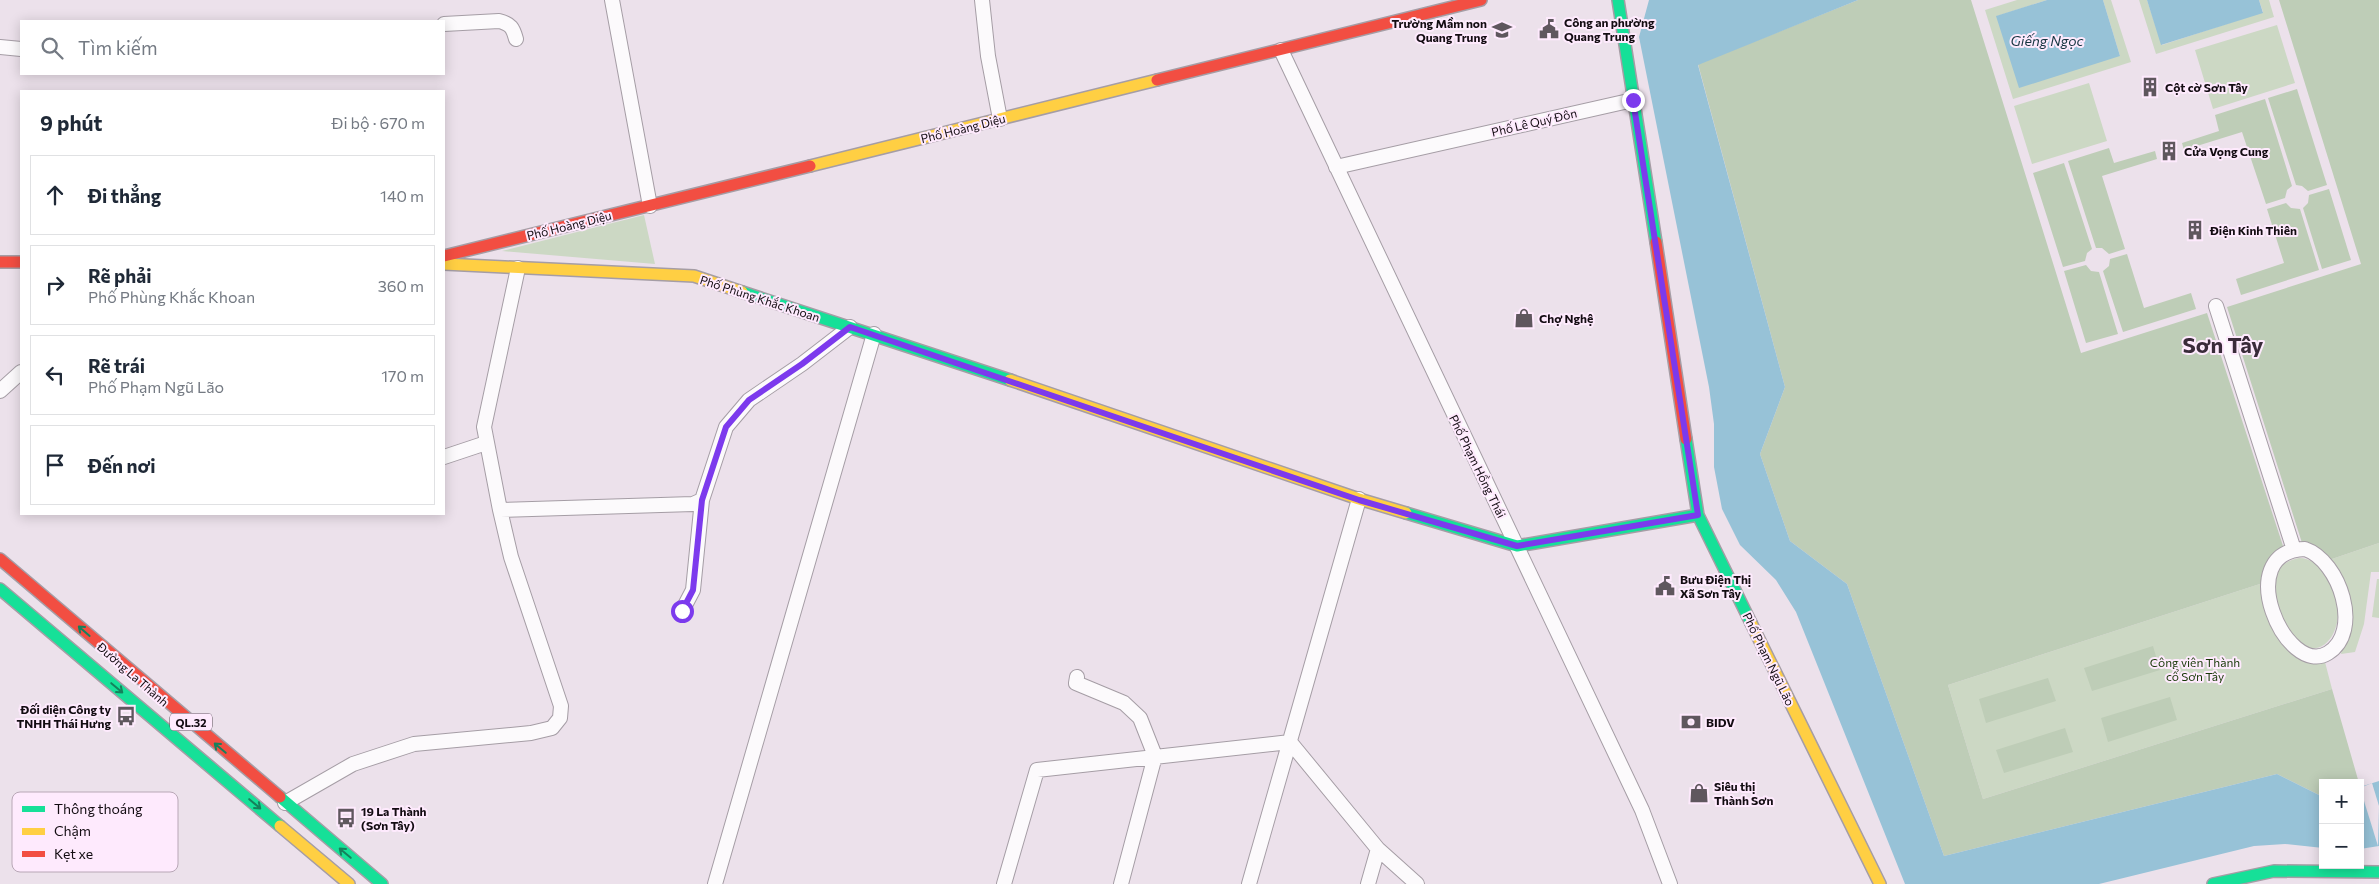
<!DOCTYPE html>
<html lang="vi">
<meta charset="utf-8">
<style>
body{margin:0;font-family:Commissioner,sans-serif;background:#f2f2f3;color:#1f2937}
.controls{position:absolute;right:15px;bottom:15px;display:grid;overflow:hidden;border-radius:0px;box-shadow:0 2px 12px #0003}
.controls button{width:45px;height:45px;display:grid;place-items:center;padding:0;border:0;border-bottom:1px solid #e0e1e3;background:#fff;color:#1f2937;font:25px sans-serif}
.stop{position:absolute;width:15px;height:15px;margin:-11px;border:4px solid #7c3aed;border-radius:50%;background:#fff}
.stop.end{background:#7c3aed;border-color:#fff;box-shadow:0 1px 5px #0008}
.list{margin:0;padding:0;list-style:none}
h2{display:flex;justify-content:space-between;align-items:center;height:65px;margin:0;padding:0 20px;font-size:21px}
h2 small{font-size:16px;font-weight:400;color:#747a83}
.list li{display:grid;grid-template-columns:32px 1fr auto;gap:15px;align-items:center;box-sizing:border-box;height:80px;margin:0 10px 10px;padding:0 10px;border:1px solid #e0e1e3;border-radius:0px}
.list b{display:block;font-size:19px;white-space:nowrap}
.list p{margin:0;font-size:16px;white-space:nowrap;color:#747a83}
.list em{font-size:16px;font-style:normal;color:#747a83}
.icon{flex:none;width:28px;height:28px;fill:none;stroke:currentColor;stroke-width:2;stroke-linecap:round;stroke-linejoin:round}
.map{position:relative;flex:none;width:2379px;height:884px;overflow:hidden}
.search{position:absolute;background:#fff;box-shadow:0 2px 12px #0003;left:20px;top:20px;width:425px;height:55px;display:flex;align-items:center;gap:12px;box-sizing:border-box;padding:0 18px;border-radius:0px;color:#747a83;font-size:19px}
.panel{position:absolute;background:#fff;box-shadow:0 2px 12px #0003;left:20px;top:90px;width:425px;height:425px;border-radius:0px}
.map>svg:first-child{display:block}
.green{fill:#ccd8c4}
.forest{fill:#becdb7}
.water{fill:#97c2d7}
.pier{fill:#ece1eb}
.lines{fill:none;stroke-linecap:round;stroke-linejoin:round}
.street-casing{stroke:#a59da5;stroke-width:16}
.fast-casing{stroke:#a59da5;stroke-width:14}
.slow-casing{stroke:#a59da5;stroke-width:14}
.jam-casing{stroke:#a59da5;stroke-width:14}
.street{stroke:#fcfafc;stroke-width:14}
.fast{stroke:#16e098;stroke-width:11}
.slow{stroke:#ffcf43;stroke-width:11}
.jam{stroke:#f24e42;stroke-width:11}
.oneway{stroke:#15815c}
.route{stroke:#7c3aed;stroke-width:6}
.labels{text-anchor:middle;dominant-baseline:central;stroke-width:4;stroke-linejoin:round;paint-order:stroke}
.shield{fill:#feeafd;stroke:#5a4f58;stroke-width:1}
.shield-label{font-size:11px;font-weight:bold;fill:#130c12}
.poi-label{font-size:12px;font-weight:bold;fill:#130c12;stroke:#feeafd;text-anchor:start}
.street-label{font-size:12px;fill:#130c12;stroke:#feeafd}
.park-label{font-size:12px;fill:#173806;stroke:#feeafd}
.water-label{font-size:14px;font-style:italic;fill:#163541;stroke:#feeafd}
.town-label{font-size:22px;font-weight:bold;fill:#392b39;stroke:#feeafd}
.key{fill:#feeafd;stroke:#b8a7b6;stroke-width:1}
.key-label{font-size:14px;fill:#130c12}
</style>
<div class="map">
<svg width="2379" height="884" viewBox="0 0 2379 884">
<rect width="100%" height="100%" fill="#ece1eb"/>
<path class="green" d="M 2017,0 L 2047,0 L 1997,16 L 2120,56 L 2103,0 L 2111,0 L 2131,62 L 2013,99 L 1985,10 Z
M 2139,0 L 2147,0 L 2162,45 L 2263,12 L 2259,0 L 2269,0 L 2274,17 L 2156,54 Z
M 2277,25 L 2295,83 L 2213,109 L 2195,50 Z
M 2089,83 L 2107,141 L 2032,164 L 2014,106 Z
M 644,215 L 655,264 L 502,251 Z
M 2379,543 L 2379,572 L 2371,572 L 2364,624 L 2355,652 L 2341,654 L 2348,621 L 2329,560 Z
M 2299,558 C 2324,558 2339,593 2338,616 C 2336,640 2318,660 2296,640 C 2281,625 2269,592 2277,572 C 2281,563 2291,560 2299,558 Z
M 2377,579 L 2379,579 L 2379,618 L 2372,617 Z
M 2263,583 C 2261,620 2284,664 2325,662 L 2332,689 L 1983,799 L 1948,685 Z"/>
<path class="forest" d="M 1858,0 L 1971,0 L 2081,353 L 2207,313 L 2284,549 C 2270,556 2264,568 2263,583 L 1948,685 L 1983,799 L 2332,689 L 2359,783 L 2323,783 L 2323,797 L 2277,774 L 1944,856 L 1847,584 L 1790,541 L 1760,454 L 1785,387 L 1698,64 Z
M 2279,0 L 2379,0 L 2379,543 L 2329,560 C 2322,551 2315,543 2302,543 L 2227,307 L 2361,264 Z
M 2297,89 L 2327,185 L 2308,191 L 2302,186 L 2296,185 L 2268,98 Z
M 2265,99 L 2292,186 L 2287,190 L 2285,198 L 2266,204 L 2242,132 L 2184,150 L 2182,143 L 2219,131 L 2215,115 Z
M 2109,148 L 2114,163 L 2155,151 L 2157,159 L 2102,176 L 2125,249 L 2109,254 L 2102,248 L 2096,248 L 2068,161 Z
M 2064,163 L 2092,249 L 2087,253 L 2085,261 L 2063,267 L 2033,173 Z
M 2329,189 L 2351,260 L 2322,269 L 2303,208 L 2308,203 L 2309,195 Z
M 2286,203 L 2291,208 L 2300,209 L 2319,270 L 2241,295 L 2236,279 L 2284,263 L 2267,209 Z
M 2127,254 L 2144,308 L 2191,293 L 2196,309 L 2123,332 L 2103,271 L 2109,266 L 2110,259 Z
M 2086,265 L 2091,271 L 2099,272 L 2118,334 L 2086,343 L 2064,271 Z
M 2153,646 L 2160,670 L 2092,691 L 2084,668 Z
M 2048,678 L 2056,701 L 1986,723 L 1979,699 Z
M 2170,697 L 2177,720 L 2108,742 L 2101,718 Z
M 2065,728 L 2073,752 L 2004,773 L 1996,750 Z"/>
<path class="water" d="M 1649,0 L 1858,0 L 1698,65 L 1785,387 L 1760,454 L 1790,541 L 1847,584 L 1944,856 L 2277,774 L 2323,797 L 2323,848 L 2285,844 L 2254,846 L 2099,884 L 1905,884 L 1796,612 L 1776,580 L 1740,545 L 1722,509 L 1714,467 L 1714,424 L 1709,387 L 1639,37 Z
M 2047,0 L 2103,0 L 2120,56 L 2019,88 L 1996,16 Z
M 2147,0 L 2259,0 L 2263,13 L 2161,45 Z
M 2379,781 L 2379,846 L 2360,849 L 2360,787 Z"/>
<path class="pier" d="M 2372,783 L 2379,806 L 2378,846 L 2360,788 Z"/>
<g class="lines">
<defs>
<path id="street" d="M 612,0 L 650,206
M 982,0 L 988,56 L 1000,119
M 444,24 L 499,21 C 511,24 513,28 516,39
M 0,47 L 21,49
M 1281,50 L 1642,810 L 1670,884
M 1336,167 L 1633,100
M 2216,306 L 2294,550
M 0,391 L 21,372
M 444,457 L 486,443
M 500,510 L 693,504 L 702,500 L 726,427 L 749,400 L 802,364 L 850,327
M 2305,549 C 2340,561 2363,632 2328,653 C 2286,679 2230,551 2305,549 Z
M 682,611 L 693,590 L 702,500
M 1077,677 L 1076,683 L 1124,703 L 1140,718 L 1155,756 L 1121,884
M 285,803 L 353,764 L 414,744 L 531,733 L 552,728 L 560,718 L 561,706 L 511,557 L 500,510 L 484,427 L 518,268
M 715,884 L 874,334
M 1004,884 L 1037,770 L 1290,742 L 1378,849 L 1417,884
M 1249,884 L 1359,499
M 1368,884 L 1378,849"/>
<path id="fast" d="M 1618,0 L 1656,242
M 742,292 L 1010,380
M 1686,439 L 1698,515 L 1751,623
M 1406,513 L 1517,546 L 1698,515
M 0,589 L 280,826
M 280,797 L 382,884
M 2213,884 L 2274,871 L 2379,872"/>
<path id="slow" d="M 810,166 L 1157,80
M 444,264 L 694,276 L 742,292
M 1010,380 L 1359,499 L 1406,513
M 1751,623 L 1880,884
M 280,826 L 349,884"/>
<path id="jam" d="M 1157,80 L 1481,0
M 1656,242 L 1686,439
M 444,256 L 810,166
M 0,262 L 21,262
M 0,559 L 280,797"/>
</defs>
<use href="#street" class="street-casing"/>
<use href="#fast" class="fast-casing"/>
<use href="#slow" class="slow-casing"/>
<use href="#jam" class="jam-casing"/>
<use href="#street" class="street"/>
<use href="#fast" class="fast"/>
<use href="#slow" class="slow"/>
<use href="#jam" class="jam"/>
</g>
<defs><path id="oneway-shaft" d="M-6 0H5M1.5-3L5.5 0L1.5 3" fill="none" stroke-width="1.6" stroke-linecap="round" stroke-linejoin="round" transform="scale(1.25)"/></defs>
<g class="oneway">
<use href="#oneway-shaft" transform="translate(84 631) rotate(-139)"/>
<use href="#oneway-shaft" transform="translate(117 688) rotate(40)"/>
<use href="#oneway-shaft" transform="translate(220 748) rotate(-140)"/>
<use href="#oneway-shaft" transform="translate(255 804) rotate(40)"/>
<use href="#oneway-shaft" transform="translate(345 853) rotate(-140)"/>
</g>
<g class="lines">
<path class="route" d="M 682,611 L 693,590 L 702,500 L 726,427 L 749,400 L 802,364 L 850,327 L 1359,500 L 1517,546 L 1698,515 L 1633,100"/>
</g>
<defs>
<symbol id="civic-bare" viewBox="-9 -9 18 18"><path d="M-.6-6.5H3V-4.5H.6V-3L4-1V1h2V6H-6V1h2V-1L-.6-3ZM-1.2 2.5V6h2.4V2.5Z" fill="#5f575e" stroke="#feeafd" stroke-width="2.5" paint-order="stroke"/></symbol>
<symbol id="school-bare" viewBox="-9 -9 18 18"><path d="M0-5L7-2L0 1L-7-2ZM-4 1L0 2.5L4 1V4Q0 6-4 4Z" fill="#5f575e" stroke="#feeafd" stroke-width="2.5" paint-order="stroke"/></symbol>
<symbol id="building-bare" viewBox="-9 -9 18 18"><path d="M-4-6H4V6H1V3H-1V6H-4ZM-2.5-4.3h1.7v1.8h-1.7ZM.8-4.3h1.7v1.8H.8ZM-2.5-1h1.7V.8h-1.7ZM.8-1h1.7V.8H.8Z" fill="#5f575e" stroke="#feeafd" stroke-width="2.5" paint-order="stroke"/></symbol>
<symbol id="shop-bare" viewBox="-9 -9 18 18"><path d="M-5-2.5h2.3a2.7 3.5 0 0 1 5.4 0H5L5.5 6h-11ZM-1.5-2.5h3a1.5 2.3 0 0 0-3 0Z" fill="#5f575e" stroke="#feeafd" stroke-width="2.5" paint-order="stroke"/></symbol>
<symbol id="bus-bare" viewBox="-9 -9 18 18"><path d="M-5-6H5V4H4V6H2V4H-2V6H-4V4H-5ZM-3.5-4V0h7V-4ZM-3.5 1.2v1.5H-2V1.2ZM2 1.2v1.5H3.5V1.2Z" fill="#5f575e" stroke="#feeafd" stroke-width="2.5" paint-order="stroke"/></symbol>
<symbol id="bank-bare" viewBox="-9 -9 18 18"><path d="M-6-4H6V4H-6ZM0-2.3a2.3 2.3 0 1 0 0 4.6a2.3 2.3 0 1 0 0-4.6Z" fill="#5f575e" stroke="#feeafd" stroke-width="2.5" paint-order="stroke"/></symbol>
</defs>
<g fill-rule="evenodd">
<use href="#civic-bare" x="1535" y="15" width="28" height="28"/>
<use href="#school-bare" x="1488" y="16" width="28" height="28"/>
<use href="#building-bare" x="2136" y="73" width="28" height="28"/>
<use href="#building-bare" x="2155" y="137" width="28" height="28"/>
<use href="#building-bare" x="2181" y="216" width="28" height="28"/>
<use href="#shop-bare" x="1510" y="304" width="28" height="28"/>
<use href="#civic-bare" x="1651" y="572" width="28" height="28"/>
<use href="#bus-bare" x="112" y="702" width="28" height="28"/>
<use href="#bank-bare" x="1677" y="708" width="28" height="28"/>
<use href="#shop-bare" x="1685" y="779" width="28" height="28"/>
<use href="#bus-bare" x="332" y="804" width="28" height="28"/>
</g>
<g class="labels">
<rect class="shield" x="170" y="713.5" width="42" height="17" rx="4"/>
<g class="shield-label">
<text x="191" y="722">QL.32</text>
</g>
<g class="poi-label">
<text x="1564" y="22">Công an phường<tspan x="1564" dy="14">Quang Trung</tspan></text>
<text x="1487" y="23" text-anchor="end">Trường Mầm non<tspan x="1487" dy="14">Quang Trung</tspan></text>
<text x="2165" y="87">Cột cờ Sơn Tây</text>
<text x="2184" y="151">Cửa Vọng Cung</text>
<text x="2210" y="230">Điện Kinh Thiên</text>
<text x="1539" y="318">Chợ Nghệ</text>
<text x="1680" y="579">Bưu Điện Thị<tspan x="1680" dy="14">Xã Sơn Tây</tspan></text>
<text x="111" y="709" text-anchor="end">Đối diện Công ty<tspan x="111" dy="14">TNHH Thái Hưng</tspan></text>
<text x="1706" y="722">BIDV</text>
<text x="1714" y="786">Siêu thị<tspan x="1714" dy="14">Thành Sơn</tspan></text>
<text x="361" y="811">19 La Thành<tspan x="361" dy="14">(Sơn Tây)</tspan></text>
</g>
<g class="street-label">
<text transform="translate(1534 122) rotate(-13)">Phố Lê Quý Đôn</text>
<text transform="translate(963 128) rotate(-14)">Phố Hoàng Diệu</text>
<text transform="translate(569 225) rotate(-14)">Phố Hoàng Diệu</text>
<text transform="translate(760 298) rotate(18)">Phố Phùng Khắc Khoan</text>
<text transform="translate(1478 466) rotate(64)">Phố Phạm Hồng Thái</text>
<text transform="translate(1769 659) rotate(64)">Phố Phạm Ngũ Lão</text>
<text transform="translate(133 674) rotate(41)">Đường La Thành</text>
</g>
<g class="park-label">
<text x="2195" y="662">Công viên Thành<tspan x="2195" dy="14">cổ Sơn Tây</tspan></text>
</g>
<g class="water-label">
<text x="2047" y="40">Giếng Ngọc</text>
</g>
<g class="town-label">
<text x="2223" y="344">Sơn Tây</text>
</g>
</g>
<rect x="12" y="792" width="166" height="80" rx="8" class="key"/>
<rect x="22" y="806" width="23" height="6" fill="#16e098"/>
<rect x="22" y="828" width="23" height="7" fill="#ffcf43"/>
<rect x="22" y="851" width="23" height="6" fill="#f24e42"/>
<g class="key-label">
<text x="54" y="814">Thông thoáng</text>
<text x="54" y="836">Chậm</text>
<text x="54" y="859">Kẹt xe</text>
</g>
</svg>
<div class="controls">
<button>+</button>
<button>−</button>
</div>
<div class="stop" style="left:682px;top:611px"></div>
<div class="stop end" style="left:1633px;top:100px"></div>
<div class="search"><svg class="icon" aria-label="search" viewBox="0 0 24 24"><circle cx="10" cy="10" r="6"/><path d="M15 15l6 6"/></svg>Tìm kiếm</div>
<section class="panel">
<h2>9 phút<small>Đi bộ · 670 m</small></h2>
<ul class="list">
<li><svg class="icon" aria-label="ahead" viewBox="0 0 24 24"><path d="M12 20V5M6 11l6-6 6 6"/></svg><div><b>Đi thẳng</b></div><em>140 m</em></li>
<li><svg class="icon" aria-label="right" viewBox="0 0 24 24"><path d="M7 20v-9h11M14 6l5 5-5 5"/></svg><div><b>Rẽ phải</b><p>Phố Phùng Khắc Khoan</p></div><em>360 m</em></li>
<li><svg class="icon" aria-label="left" viewBox="0 0 24 24"><path d="M17 20v-9H6M10 6l-5 5 5 5"/></svg><div><b>Rẽ trái</b><p>Phố Phạm Ngũ Lão</p></div><em>170 m</em></li>
<li><svg class="icon" aria-label="arrive" viewBox="0 0 24 24"><path d="M6 21V4h12l-3 4 3 4H6"/></svg><div><b>Đến nơi</b></div></li>
</ul>
</section>
</div>
